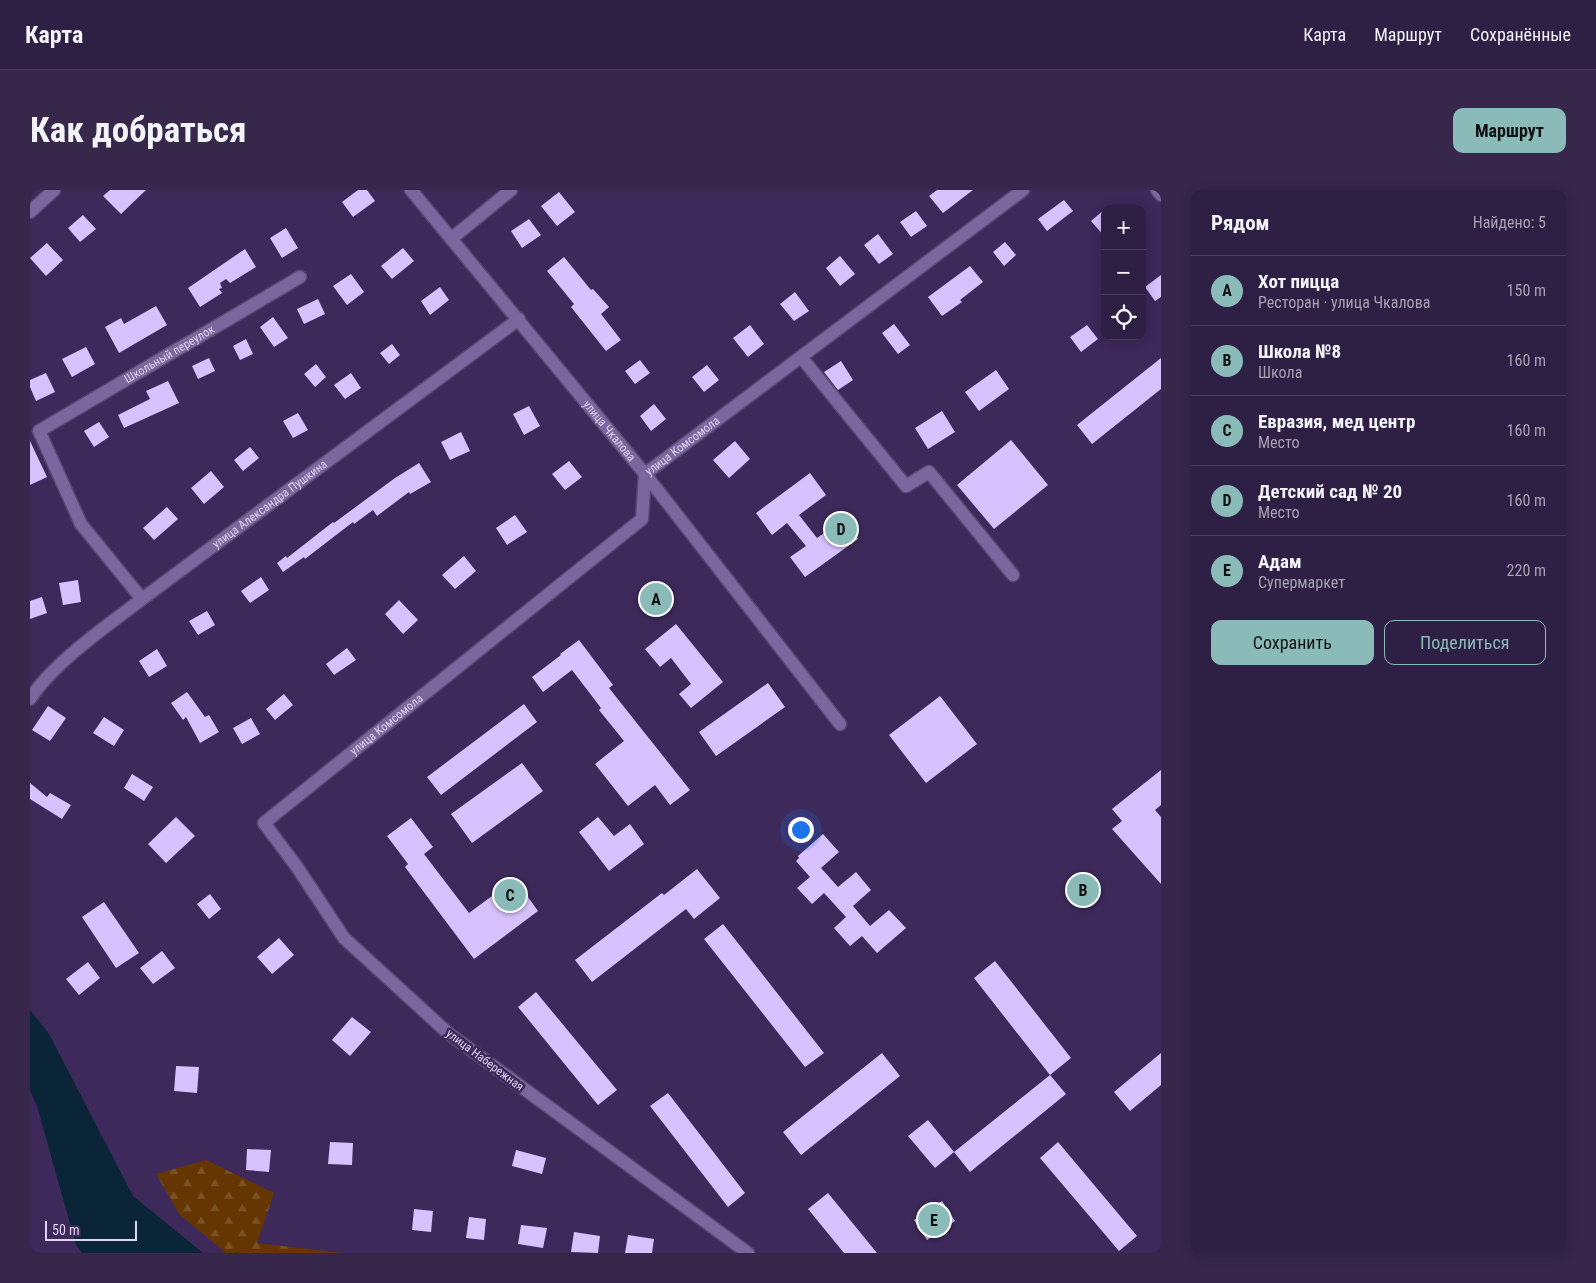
<!DOCTYPE html>
<html lang="ru">
<meta charset="utf-8">
<style>
body{margin:0;font-family:"Roboto Condensed",sans-serif;background:#36274b;color:#f1f3f6}
.controls{position:absolute;right:15px;top:15px;display:grid;overflow:hidden;border-radius:10px;box-shadow:0 2px 12px #0003}
.controls button{width:45px;height:45px;display:grid;place-items:center;padding:0;border:0;border-bottom:1px solid #493d5d;background:#2e1f44;color:#f1f3f6;font:25px sans-serif}
.scale{position:absolute;left:15px;bottom:12px;width:92px;box-sizing:border-box;padding-left:5px;border:2px solid #ded4f3;border-top:0;font-size:14px;line-height:18px;white-space:nowrap;color:#ded4f3;-webkit-text-stroke:4px #3d295a;paint-order:stroke}
.you{position:absolute;left:770px;top:639px;width:18px;height:18px;margin:-12px;border:4px solid #fff;border-radius:50%;background:#1a73e8;box-shadow:0 0 0 8px #1a73e833}
.badge{display:grid;place-items:center;width:32px;height:32px;border-radius:50%;background:#8bbbb9;color:#111;font-size:16px;font-weight:700}
.pin{position:absolute;translate:-50% -50%;border:2px solid #fff;box-shadow:0 1px 5px #0006}
.list{margin:0;padding:0;list-style:none}
h2{display:flex;justify-content:space-between;align-items:center;height:65px;margin:0;padding:0 20px;font-size:21px}
h2 small{font-size:16px;font-weight:400;color:#a7a2b2}
.list li{display:grid;grid-template-columns:32px 1fr auto;gap:15px;align-items:center;box-sizing:border-box;height:70px;padding:0 20px;border-top:1px solid #493d5d}
.list b{display:block;font-size:19px;white-space:nowrap}
.list p{margin:0;font-size:16px;white-space:nowrap;color:#a7a2b2}
.list em{font-size:16px;font-style:normal;color:#a7a2b2}
.actions{display:flex;gap:10px;padding:15px 20px}
.actions a{flex:1;padding:11px 0;border:1px solid #8bbbb9;border-radius:10px;text-align:center;font-size:18px;color:#8bbbb9}
.actions .main{background:#8bbbb9;color:#111}
.icon{flex:none;width:28px;height:28px;fill:none;stroke:currentColor;stroke-width:2;stroke-linecap:round;stroke-linejoin:round}
.map{position:relative;flex:none;width:1131px;height:1063px;overflow:hidden;border-radius:10px}
header{display:flex;align-items:center;gap:30px;box-sizing:border-box;height:70px;padding:0 25px;background:#2e1f44;border-bottom:1px solid #493d5d}
header strong{font-size:24px}
nav{display:flex;gap:28px;margin-inline-start:auto;font-size:18px}
.intro{display:flex;align-items:center;justify-content:space-between;box-sizing:border-box;height:120px;padding:0 30px}
h1{margin:0;font-size:35px}
.button{padding:12px 22px;border-radius:10px;background:#8bbbb9;color:#111;font-size:18px;font-weight:700}
main{display:flex;gap:30px;padding:0 30px}
aside{flex:1;background:#2e1f44;border-radius:10px;box-shadow:0 2px 12px #0003}
.map>svg:first-child{display:block}
.forest{fill:url(#forest-firs)}
.water{fill:#092537}
.building{fill:#d7c2ff}
.lines{fill:none;stroke-linecap:round;stroke-linejoin:round}
.minor-casing{stroke:#584671;stroke-width:15}
.tertiary-casing{stroke:#584671;stroke-width:15}
.minor{stroke:#7b669d;stroke-width:12}
.tertiary{stroke:#7b669d;stroke-width:12}
.labels{text-anchor:middle;dominant-baseline:central;stroke-width:5;stroke-linejoin:round;paint-order:stroke}
.street-label{font-size:12px;fill:#ded4f3;stroke:#3d295a}
</style>
<header>
<strong>Карта</strong>
<nav><a>Карта</a><a>Маршрут</a><a>Сохранённые</a></nav>
</header>
<div class="intro"><h1>Как добраться</h1><a class="button">Маршрут</a></div>
<main>
<div class="map">
<svg width="1131" height="1063" viewBox="0 0 1131 1063">
<defs>
<pattern id="forest-firs" width="22" height="20" patternUnits="userSpaceOnUse" patternTransform="scale(1.25)"><rect width="22" height="20" fill="#653601"/><path d="M5 1l3.5 6h-7zM16 11l3.5 6h-7z" fill="#7b5226"/></pattern>
</defs>
<rect width="100%" height="100%" fill="#3d295a"/>
<path class="forest" d="M 176,970 L 244,1003 L 227,1053 L 312,1063 L 196,1063 L 150,1025 L 126,984 Z"/>
<path class="water" d="M 0,820 L 19,844 L 103,1006 L 173,1063 L 52,1063 L 46,1055 L 7,916 L 0,900 Z"/>
<path class="building" d="M 80,0 L 116,0 L 91,24 L 73,6 Z
M 328,0 L 337,0 L 345,11 L 323,27 L 312,12 Z
M 907,0 L 943,0 L 913,23 L 899,6 Z
M 529,2 L 545,22 L 527,36 L 511,16 Z
M 1034,10 L 1043,21 L 1017,41 L 1008,29 Z
M 1075,19 L 1075,47 L 1061,31 Z
M 886,21 L 897,36 L 881,47 L 870,32 Z
M 53,25 L 66,39 L 50,52 L 38,38 Z
M 499,29 L 511,45 L 492,58 L 481,41 Z
M 256,38 L 268,58 L 252,68 L 240,48 Z
M 848,44 L 863,64 L 849,74 L 834,55 Z
M 975,52 L 986,65 L 974,76 L 963,62 Z
M 17,53 L 33,70 L 16,86 L 0,68 Z
M 373,58 L 384,71 L 362,89 L 351,76 Z
M 215,59 L 226,77 L 200,93 L 196,89 L 190,93 L 192,98 L 189,99 L 192,103 L 170,117 L 158,98 Z
M 810,66 L 825,84 L 810,96 L 796,78 Z
M 534,67 L 561,100 L 563,99 L 579,117 L 571,124 L 591,150 L 576,161 L 541,117 L 544,114 L 517,81 Z
M 940,76 L 953,92 L 930,110 L 932,112 L 912,126 L 898,107 Z
M 321,84 L 334,102 L 317,115 L 303,96 Z
M 1131,85 L 1131,107 L 1125,111 L 1115,97 Z
M 410,97 L 419,110 L 400,125 L 391,111 Z
M 765,102 L 779,121 L 764,131 L 750,114 Z
M 288,109 L 295,124 L 274,134 L 267,119 Z
M 126,116 L 137,135 L 89,163 L 75,137 L 91,128 L 94,134 Z
M 243,127 L 258,148 L 244,157 L 230,137 Z
M 864,134 L 880,155 L 868,164 L 852,143 Z
M 720,135 L 734,154 L 718,167 L 703,148 Z
M 1057,135 L 1068,149 L 1051,162 L 1040,147 Z
M 216,149 L 223,164 L 210,170 L 203,156 Z
M 362,154 L 370,165 L 359,174 L 350,163 Z
M 56,157 L 65,174 L 42,187 L 32,169 Z
M 179,168 L 185,181 L 168,189 L 162,176 Z
M 1131,168 L 1131,199 L 1062,254 L 1047,235 Z
M 610,170 L 620,183 L 605,194 L 595,181 Z
M 811,171 L 823,190 L 808,200 L 794,182 Z
M 286,174 L 296,187 L 285,197 L 274,184 Z
M 677,175 L 689,190 L 674,202 L 662,187 Z
M 966,180 L 979,199 L 949,221 L 935,202 Z
M 16,183 L 25,202 L 6,211 L 0,197 L 0,190 Z
M 321,183 L 331,198 L 315,209 L 304,195 Z
M 138,191 L 149,213 L 94,238 L 88,225 L 120,209 L 116,201 Z
M 624,214 L 636,229 L 621,241 L 610,226 Z
M 499,216 L 510,236 L 494,245 L 483,224 Z
M 912,221 L 925,242 L 898,259 L 885,238 Z
M 268,223 L 278,240 L 263,248 L 253,231 Z
M 69,232 L 79,247 L 64,257 L 54,241 Z
M 431,242 L 440,261 L 420,270 L 411,252 Z
M 981,250 L 1018,295 L 964,339 L 927,295 Z
M 0,251 L 17,287 L 0,295 Z
M 705,251 L 720,269 L 699,288 L 683,270 Z
M 220,257 L 229,268 L 213,281 L 204,270 Z
M 539,271 L 552,287 L 535,300 L 522,284 Z
M 389,273 L 401,292 L 380,304 L 379,302 L 347,326 L 343,320 L 324,334 L 323,332 L 275,369 L 274,367 L 253,382 L 247,373 L 256,366 L 257,368 L 303,332 L 304,333 L 365,288 Z
M 181,281 L 194,297 L 174,314 L 161,298 Z
M 780,283 L 796,305 L 769,325 L 787,348 L 814,329 L 828,349 L 775,387 L 760,367 L 776,356 L 757,333 L 742,345 L 726,323 Z
M 137,317 L 148,329 L 124,350 L 113,338 Z
M 485,325 L 497,342 L 477,355 L 466,338 Z
M 434,366 L 446,381 L 425,399 L 412,385 Z
M 231,387 L 239,400 L 220,413 L 211,401 Z
M 48,390 L 51,412 L 33,415 L 29,393 Z
M 12,407 L 17,423 L 0,429 L 0,411 Z
M 369,410 L 388,430 L 373,444 L 355,424 Z
M 177,421 L 185,435 L 168,445 L 159,431 Z
M 646,434 L 693,492 L 661,518 L 649,504 L 661,494 L 641,468 L 630,477 L 615,459 Z
M 549,450 L 583,495 L 579,498 L 660,600 L 640,615 L 625,595 L 598,616 L 565,574 L 594,551 L 569,520 L 571,518 L 542,480 L 513,502 L 502,487 L 531,465 L 530,464 Z
M 317,458 L 326,470 L 304,485 L 296,474 Z
M 127,459 L 137,476 L 119,487 L 109,471 Z
M 738,493 L 755,517 L 686,566 L 669,542 Z
M 157,502 L 175,527 L 179,525 L 189,542 L 170,553 L 156,527 L 153,530 L 141,513 Z
M 254,504 L 263,515 L 245,530 L 236,519 Z
M 910,506 L 947,554 L 896,593 L 859,545 Z
M 494,514 L 507,532 L 411,605 L 397,587 Z
M 18,516 L 36,528 L 20,551 L 2,540 Z
M 74,527 L 94,540 L 84,556 L 63,543 Z
M 221,528 L 230,544 L 212,554 L 203,538 Z
M 492,573 L 513,601 L 442,653 L 421,624 Z
M 1131,580 L 1131,615 L 1125,620 L 1131,627 L 1131,694 L 1082,639 L 1092,631 L 1082,619 Z
M 102,584 L 123,597 L 114,611 L 94,598 Z
M 0,593 L 17,607 L 20,603 L 41,615 L 32,629 L 0,609 Z
M 146,627 L 165,646 L 136,673 L 118,654 Z
M 568,627 L 584,646 L 600,634 L 614,654 L 579,681 L 549,642 Z
M 381,628 L 403,657 L 394,664 L 439,723 L 485,689 L 508,721 L 444,769 L 375,677 L 378,674 L 357,646 Z
M 793,644 L 809,662 L 791,678 L 808,697 L 826,682 L 841,700 L 823,716 L 840,736 L 859,720 L 876,738 L 847,763 L 832,746 L 820,756 L 804,738 L 816,727 L 794,703 L 782,714 L 767,698 L 780,687 L 766,671 L 769,668 L 768,666 Z
M 667,679 L 690,708 L 664,729 L 656,719 L 562,792 L 545,770 L 632,703 L 634,705 Z
M 180,704 L 191,719 L 179,729 L 167,714 Z
M 74,712 L 109,763 L 86,778 L 52,727 Z
M 693,734 L 794,863 L 775,877 L 674,749 Z
M 249,748 L 264,765 L 242,784 L 227,767 Z
M 132,761 L 145,778 L 123,794 L 110,778 Z
M 965,771 L 1041,868 L 1020,885 L 944,788 Z
M 58,772 L 70,788 L 49,805 L 36,789 Z
M 506,802 L 587,900 L 568,915 L 488,817 Z
M 322,827 L 341,842 L 320,866 L 302,850 Z
M 852,863 L 870,886 L 771,965 L 753,942 Z
M 1131,863 L 1131,895 L 1100,921 L 1084,902 Z
M 146,876 L 169,877 L 167,903 L 144,901 Z
M 1020,885 L 1036,904 L 940,982 L 924,962 Z
M 638,903 L 715,1003 L 698,1017 L 620,916 Z
M 898,930 L 924,962 L 905,978 L 878,946 Z
M 300,952 L 323,953 L 322,975 L 298,974 Z
M 1028,952 L 1107,1046 L 1089,1061 L 1010,968 Z
M 217,959 L 241,960 L 239,982 L 216,980 Z
M 486,960 L 516,968 L 512,984 L 482,976 Z
M 798,1003 L 847,1063 L 814,1063 L 778,1019 Z
M 912,1011 L 925,1031 L 897,1050 L 884,1030 Z
M 384,1019 L 403,1021 L 401,1042 L 382,1040 Z
M 439,1027 L 456,1029 L 454,1050 L 436,1048 Z
M 491,1035 L 517,1038 L 513,1058 L 488,1054 Z
M 544,1042 L 570,1046 L 568,1063 L 541,1062 Z
M 598,1045 L 624,1049 L 622,1063 L 595,1063 Z"/>
<g class="lines">
<defs>
<g id="minor">
<path id="s1" d="M 381,0 L 615,284 L 810,534"/>
<path d="M 1127,0 L 1131,5"/>
<path d="M 0,22 L 24,0"/>
<path d="M 771,167 L 876,296 L 899,282 L 983,385"/>
<path id="s2" d="M 112,409 L 51,334 L 9,241 L 270,87"/>
<path id="s3" d="M 0,509 C 24,472 77,436 112,409 L 489,129"/>
<path id="s4" d="M 718,1063 L 418,843 L 314,748 L 267,677 L 234,633 L 612,329 L 615,284 L 993,0"/>
</g>
<path id="tertiary" d="M 421,49 L 481,0"/>
</defs>
<use href="#minor" class="minor-casing"/>
<use href="#tertiary" class="tertiary-casing"/>
<use href="#minor" class="minor"/>
<use href="#tertiary" class="tertiary"/>
</g>
<g class="labels">
<g class="street-label">
<text stroke="none"><textPath href="#s2" startOffset="350">Школьный переулок</textPath></text>
<text stroke="none"><textPath href="#s1" startOffset="312">улица Чкалова</textPath></text>
<text stroke="none"><textPath href="#s4" startOffset="1230">улица Комсомола</textPath></text>
<text stroke="none"><textPath href="#s3" startOffset="310">улица Александра Пушкина</textPath></text>
<text stroke="none"><textPath href="#s4" startOffset="810">улица Комсомола</textPath></text>
<text transform="translate(455 870) rotate(37)">улица Набережная</text>
</g>
</g>
</svg>
<div class="controls">
<button>+</button>
<button>−</button>
<button><svg class="icon" aria-label="locate" viewBox="0 0 24 24"><circle cx="12" cy="12" r="6"/><path d="M12 2v4M12 18v4M2 12h4M18 12h4"/></svg></button>
</div>
<div class="scale">50 m</div>
<div class="you"></div>
<div class="pin badge" style="left:626px;top:409px">A</div>
<div class="pin badge" style="left:1053px;top:700px">B</div>
<div class="pin badge" style="left:480px;top:705px">C</div>
<div class="pin badge" style="left:811px;top:339px">D</div>
<div class="pin badge" style="left:904px;top:1030px">E</div>
</div>
<aside>
<h2>Рядом<small>Найдено: 5</small></h2>
<ul class="list">
<li><span class="badge">A</span><div><b>Хот пицца</b><p>Ресторан · улица Чкалова</p></div><em>150 m</em></li>
<li><span class="badge">B</span><div><b>Школа №8</b><p>Школа</p></div><em>160 m</em></li>
<li><span class="badge">C</span><div><b>Евразия, мед центр</b><p>Место</p></div><em>160 m</em></li>
<li><span class="badge">D</span><div><b>Детский сад № 20</b><p>Место</p></div><em>160 m</em></li>
<li><span class="badge">E</span><div><b>Адам</b><p>Супермаркет</p></div><em>220 m</em></li>
</ul>
<div class="actions"><a class="main">Сохранить</a><a>Поделиться</a></div>
</aside>
</main>
